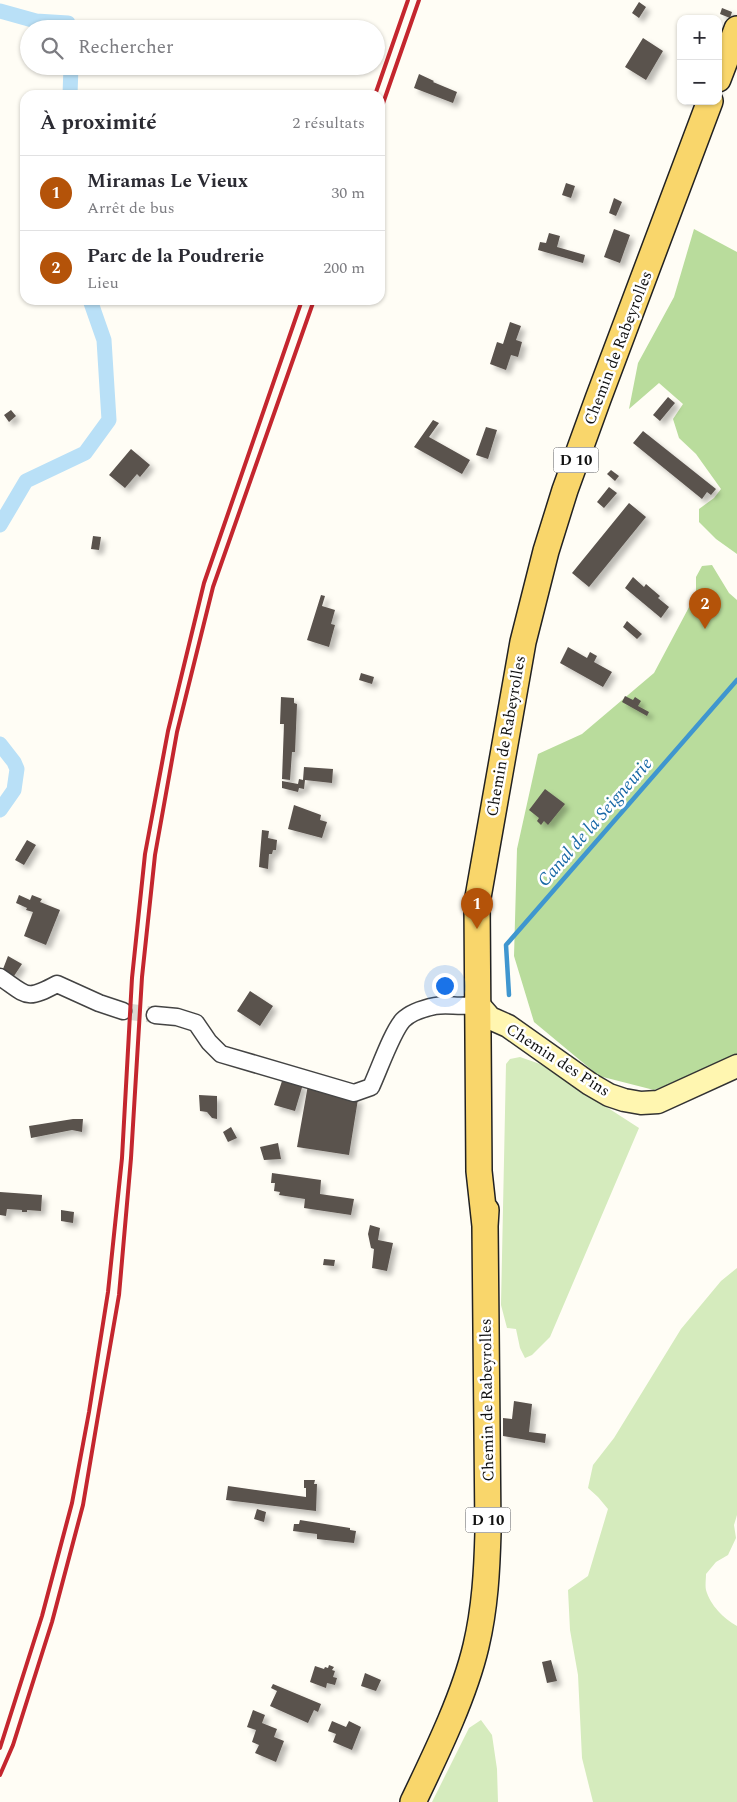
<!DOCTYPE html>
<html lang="fr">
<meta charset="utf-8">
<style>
body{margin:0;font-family:Spectral,serif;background:#f7f7f7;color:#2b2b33}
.controls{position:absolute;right:15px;top:15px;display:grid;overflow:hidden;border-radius:10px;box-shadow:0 1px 4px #0004}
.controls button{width:45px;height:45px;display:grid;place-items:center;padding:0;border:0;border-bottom:1px solid #e1e1e2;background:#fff;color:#2b2b33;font:25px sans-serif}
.you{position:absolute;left:444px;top:985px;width:18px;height:18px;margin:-12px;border:4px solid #fff;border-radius:50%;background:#1a73e8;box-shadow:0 0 0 8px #1a73e833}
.badge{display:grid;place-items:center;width:32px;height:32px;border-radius:50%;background:#b45309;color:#fff;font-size:16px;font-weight:700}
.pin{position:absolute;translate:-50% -41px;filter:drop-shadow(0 1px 2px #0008)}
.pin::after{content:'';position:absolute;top:26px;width:18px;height:15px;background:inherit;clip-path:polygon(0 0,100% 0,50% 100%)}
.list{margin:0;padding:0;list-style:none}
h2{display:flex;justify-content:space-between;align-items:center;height:65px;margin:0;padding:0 20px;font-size:21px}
h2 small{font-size:16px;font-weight:400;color:#7c7c81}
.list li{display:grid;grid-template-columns:32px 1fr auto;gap:15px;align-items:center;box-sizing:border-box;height:75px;padding:0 20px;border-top:1px solid #e1e1e2}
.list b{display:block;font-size:19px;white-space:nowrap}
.list p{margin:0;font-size:16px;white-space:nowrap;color:#7c7c81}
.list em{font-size:16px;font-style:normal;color:#7c7c81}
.icon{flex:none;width:28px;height:28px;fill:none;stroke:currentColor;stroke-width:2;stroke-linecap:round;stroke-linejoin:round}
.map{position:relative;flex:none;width:737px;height:1802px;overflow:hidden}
.search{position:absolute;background:#fff;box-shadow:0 1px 4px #0004;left:20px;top:20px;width:365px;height:55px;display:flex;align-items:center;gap:12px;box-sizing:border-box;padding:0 18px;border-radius:28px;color:#7c7c81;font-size:19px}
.panel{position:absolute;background:#fff;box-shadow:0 1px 4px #0004;left:20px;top:90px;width:365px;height:215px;border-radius:15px}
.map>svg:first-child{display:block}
.green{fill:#d5ebbd}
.forest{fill:#b9dc9c}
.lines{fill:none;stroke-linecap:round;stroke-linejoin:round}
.stream{stroke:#3f96cf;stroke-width:4.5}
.canal{stroke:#b9e0f7;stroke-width:15}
.building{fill:#5a524d;filter:url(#shadow)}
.street-tunnel{stroke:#dbdad3;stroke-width:16;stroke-dasharray:16 8;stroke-linecap:butt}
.street-casing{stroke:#444;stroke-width:19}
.secondary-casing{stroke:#333;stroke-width:25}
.primary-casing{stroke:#222;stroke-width:28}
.street{stroke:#fff;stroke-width:16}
.secondary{stroke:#fff6b0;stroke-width:22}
.primary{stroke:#f9d66b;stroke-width:25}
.rail{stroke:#c4262e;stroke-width:4}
.labels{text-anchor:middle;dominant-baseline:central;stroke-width:5;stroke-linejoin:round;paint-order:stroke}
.shield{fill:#fff;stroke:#585858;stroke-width:1}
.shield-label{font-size:15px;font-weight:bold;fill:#111}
.street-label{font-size:16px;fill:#111;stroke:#fff}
.water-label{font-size:18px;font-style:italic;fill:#1768a6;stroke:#fff}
</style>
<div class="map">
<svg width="737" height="1802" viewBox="0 0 737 1802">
<defs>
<filter id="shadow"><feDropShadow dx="4.5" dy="4.5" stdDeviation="2.5" flood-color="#0004"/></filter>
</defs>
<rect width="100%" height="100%" fill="#fffdf5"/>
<path class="green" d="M 520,1057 L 540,1064 L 639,1128 L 550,1337 L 532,1355 L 525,1358 L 520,1348 L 516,1329 L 507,1328 L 501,1305 L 506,1064 L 510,1059 Z
M 737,1268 L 737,1515 L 734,1525 L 736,1538 L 728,1555 L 716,1562 L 706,1574 C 706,1579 705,1586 706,1590 C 710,1605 724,1619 737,1626 L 737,1802 L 593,1802 L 582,1758 L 578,1675 L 570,1630 L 568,1590 L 588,1576 L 608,1509 L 598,1497 L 588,1488 L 593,1465 L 614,1438 L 681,1329 L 721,1281 Z
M 481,1720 L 492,1735 L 497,1769 L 498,1802 L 432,1802 L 469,1728 Z"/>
<path class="forest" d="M 694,229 L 737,252 L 737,554 L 716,539 L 699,522 L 699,509 L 714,498 L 721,489 L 696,454 L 679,438 L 673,419 L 683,404 L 659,383 L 629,409 L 638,363 L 674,297 Z
M 712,565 L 729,593 L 737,600 L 737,1057 L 721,1064 L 654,1090 L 599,1076 L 534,1022 L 514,956 L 517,849 L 538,754 L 582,734 L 654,673 L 696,594 L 696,577 L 702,566 Z"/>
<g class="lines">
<path class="stream" d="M 509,995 L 506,945 L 737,680"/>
<path class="canal" d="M 0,11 L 36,21 L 68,23 L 70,29
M 70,95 L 71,66
M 0,525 L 26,481 L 85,453 L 109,420 L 104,340 L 90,300
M 0,744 L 14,762 L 17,769 L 14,790 L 0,810"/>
</g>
<path class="building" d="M 639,2 L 646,7 L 639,18 L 632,13 Z
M 722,8 L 732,12 L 730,18 L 720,14 Z
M 643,38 L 663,51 L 646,80 L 625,67 Z
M 419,74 L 434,81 L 433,82 L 457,92 L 453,103 L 414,88 Z
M 566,183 L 575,186 L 571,198 L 562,195 Z
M 614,198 L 622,202 L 616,216 L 609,213 Z
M 614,229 L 630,235 L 620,263 L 604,257 Z
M 549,233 L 560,236 L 557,247 L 585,255 L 583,263 L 538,250 L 540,242 L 546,243 Z
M 510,322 L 521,326 L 516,340 L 522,342 L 518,357 L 511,355 L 506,370 L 490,364 L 497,342 L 503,344 Z
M 668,397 L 675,403 L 660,421 L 653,415 Z
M 11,410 L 16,416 L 9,422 L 4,415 Z
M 433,420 L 439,423 L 429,437 L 470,460 L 462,474 L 414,447 Z
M 486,427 L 497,430 L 488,459 L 476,455 Z
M 643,431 L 716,489 L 711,495 L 707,492 L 702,499 L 633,443 Z
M 131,449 L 150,465 L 140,477 L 137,474 L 125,488 L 109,475 Z
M 611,470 L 619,476 L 615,481 L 607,474 Z
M 609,487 L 617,493 L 604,508 L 597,502 Z
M 629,503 L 646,517 L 589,587 L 572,573 Z
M 93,536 L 101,537 L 99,550 L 91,549 Z
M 633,577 L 644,587 L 646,584 L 660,596 L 658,598 L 669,607 L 661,618 L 625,588 Z
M 321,595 L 325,596 L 322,606 L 335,610 L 331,624 L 335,625 L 329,647 L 307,640 Z
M 627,621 L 642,634 L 637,639 L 623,627 Z
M 568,647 L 587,658 L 590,652 L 597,656 L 594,662 L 612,672 L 603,687 L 560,663 Z
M 361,673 L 374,677 L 372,684 L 359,680 Z
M 625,696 L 633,700 L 635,697 L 641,701 L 638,706 L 649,712 L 647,716 L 622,702 Z
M 281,697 L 294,698 L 294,703 L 297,704 L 295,752 L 292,752 L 290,780 L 282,779 L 284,724 L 280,724 Z
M 304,767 L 333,769 L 332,783 L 305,780 L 304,789 L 299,788 L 298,792 L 282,788 L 282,781 L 298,784 L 299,779 L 303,780 Z
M 545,789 L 565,804 L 548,825 L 544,821 L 541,825 L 537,821 L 539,818 L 529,810 Z
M 294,805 L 321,815 L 320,820 L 327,822 L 322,838 L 288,829 Z
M 262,830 L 269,831 L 268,838 L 277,840 L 276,850 L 273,850 L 272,854 L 269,854 L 268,869 L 259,867 Z
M 27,840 L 36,845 L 24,865 L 15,860 Z
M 19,895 L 30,900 L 32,895 L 42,899 L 40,902 L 60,910 L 46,945 L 24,936 L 33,912 L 26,910 L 27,908 L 16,903 Z
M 8,956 L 22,964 L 14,976 L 3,969 Z
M 250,991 L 273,1006 L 260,1026 L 237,1011 Z
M 283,1078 L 303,1084 L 295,1111 L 274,1105 Z
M 308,1085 L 358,1099 L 349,1155 L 297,1147 Z
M 199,1095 L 217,1096 L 217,1119 L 212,1118 L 207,1112 L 200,1111 Z
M 73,1119 L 83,1119 L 82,1132 L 72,1130 L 31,1138 L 29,1126 Z
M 231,1127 L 237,1138 L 228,1142 L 223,1132 Z
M 278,1143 L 281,1159 L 264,1160 L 260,1147 Z
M 272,1173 L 321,1180 L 320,1194 L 354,1199 L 351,1215 L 304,1208 L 305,1199 L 279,1195 L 280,1192 L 274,1191 L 275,1183 L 271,1183 Z
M 0,1192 L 42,1195 L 41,1211 L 27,1210 L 27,1212 L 22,1212 L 22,1210 L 7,1209 L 6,1216 L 0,1215 Z
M 61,1210 L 74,1212 L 73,1223 L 61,1221 Z
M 370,1225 L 380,1228 L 378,1240 L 393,1243 L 387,1271 L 372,1268 L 374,1249 L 371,1248 L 368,1234 Z
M 324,1259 L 335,1260 L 334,1266 L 323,1265 Z
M 514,1401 L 532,1404 L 529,1432 L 546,1434 L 545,1443 L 503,1436 L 503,1418 L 512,1419 Z
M 304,1480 L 315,1480 L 314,1484 L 317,1484 L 316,1511 L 226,1500 L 228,1486 L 306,1497 L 306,1488 L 304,1488 Z
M 257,1509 L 266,1512 L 264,1522 L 254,1519 Z
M 300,1520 L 350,1528 L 350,1530 L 356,1531 L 354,1543 L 317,1539 L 317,1534 L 293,1531 L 294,1524 L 299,1524 Z
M 551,1660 L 557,1681 L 547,1683 L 542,1662 Z
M 329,1665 L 334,1667 L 332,1670 L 335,1671 L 333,1677 L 337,1678 L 335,1685 L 327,1683 L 326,1688 L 310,1682 L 315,1666 L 324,1669 L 325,1667 L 328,1668 Z
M 365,1673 L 381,1680 L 376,1691 L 361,1686 Z
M 273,1684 L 321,1704 L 318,1712 L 314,1710 L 308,1723 L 270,1706 L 277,1691 L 271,1688 Z
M 253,1710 L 265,1715 L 262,1723 L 277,1729 L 274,1737 L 284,1741 L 276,1762 L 255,1753 L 259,1745 L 252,1742 L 256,1730 L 247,1727 Z
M 332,1721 L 346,1727 L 349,1721 L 361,1727 L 352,1750 L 333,1742 L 336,1734 L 328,1731 Z"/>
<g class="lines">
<path class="street-tunnel" d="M 123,1011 L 155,1015"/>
<defs>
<path id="street" d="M 0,977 C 28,996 25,1001 57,984 L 99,1003 L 123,1011
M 155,1015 L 177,1017 L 196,1023 L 209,1042 L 221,1054 L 354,1093 L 371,1087 C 379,1070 392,1032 403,1020 C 411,1012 425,1008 435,1006 C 450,1003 463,1009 477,1003 L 481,1012"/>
<path id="secondary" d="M 477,1003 L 490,1018 L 508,1026 L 590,1084 L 609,1095 L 624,1100 L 641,1103 L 658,1102 L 737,1066"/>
<path id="primary" d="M 718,79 L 737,29
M 485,1226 L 479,1171 L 477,903 L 523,642 L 546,551 L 565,490 L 598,399 L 710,101
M 413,1802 C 436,1754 464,1697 476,1646 C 485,1608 487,1570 488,1532 L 485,1226 L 486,1210"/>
</defs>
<use href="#street" class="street-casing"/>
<use href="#secondary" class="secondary-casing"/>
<use href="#primary" class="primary-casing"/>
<use href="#street" class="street"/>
<use href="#secondary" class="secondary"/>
<use href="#primary" class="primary"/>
<path class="rail" d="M 375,95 L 408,0
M 380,112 L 419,0
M 0,1748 L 42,1616 L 72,1503 L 89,1412 L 108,1292 L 122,1158 L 132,978 L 145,854 L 168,731 L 204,583 L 302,300
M 0,1775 L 13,1745 L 52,1622 L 83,1505 L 99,1410 L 119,1295 L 131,1158 L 142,977 L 155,855 L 177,732 L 213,587 L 314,300"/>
</g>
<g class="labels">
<g class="shield">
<rect x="553.5" y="447.5" width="45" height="25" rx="4"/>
<rect x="465.5" y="1507.5" width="45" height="25" rx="4"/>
</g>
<g class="shield-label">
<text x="576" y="460">D 10</text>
<text x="488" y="1520">D 10</text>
</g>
<g class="street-label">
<text transform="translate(618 348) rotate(-69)">Chemin de Rabeyrolles</text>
<text transform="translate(506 736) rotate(-80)">Chemin de Rabeyrolles</text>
<text transform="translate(558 1060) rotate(33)">Chemin des Pins</text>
<text transform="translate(487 1400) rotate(-91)">Chemin de Rabeyrolles</text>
</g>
<g class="water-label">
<text transform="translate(595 822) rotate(-49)">Canal de la Seigneurie</text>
</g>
</g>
</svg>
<div class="controls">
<button>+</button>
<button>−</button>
</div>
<div class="you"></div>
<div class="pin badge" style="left:477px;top:929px">1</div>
<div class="pin badge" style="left:705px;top:629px">2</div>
<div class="search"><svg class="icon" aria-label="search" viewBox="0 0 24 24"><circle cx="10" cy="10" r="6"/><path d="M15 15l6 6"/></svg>Rechercher</div>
<section class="panel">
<h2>À proximité<small>2 résultats</small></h2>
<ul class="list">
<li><span class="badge">1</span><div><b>Miramas Le Vieux</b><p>Arrêt de bus</p></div><em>30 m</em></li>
<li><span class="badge">2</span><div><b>Parc de la Poudrerie</b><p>Lieu</p></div><em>200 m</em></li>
</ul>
</section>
</div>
